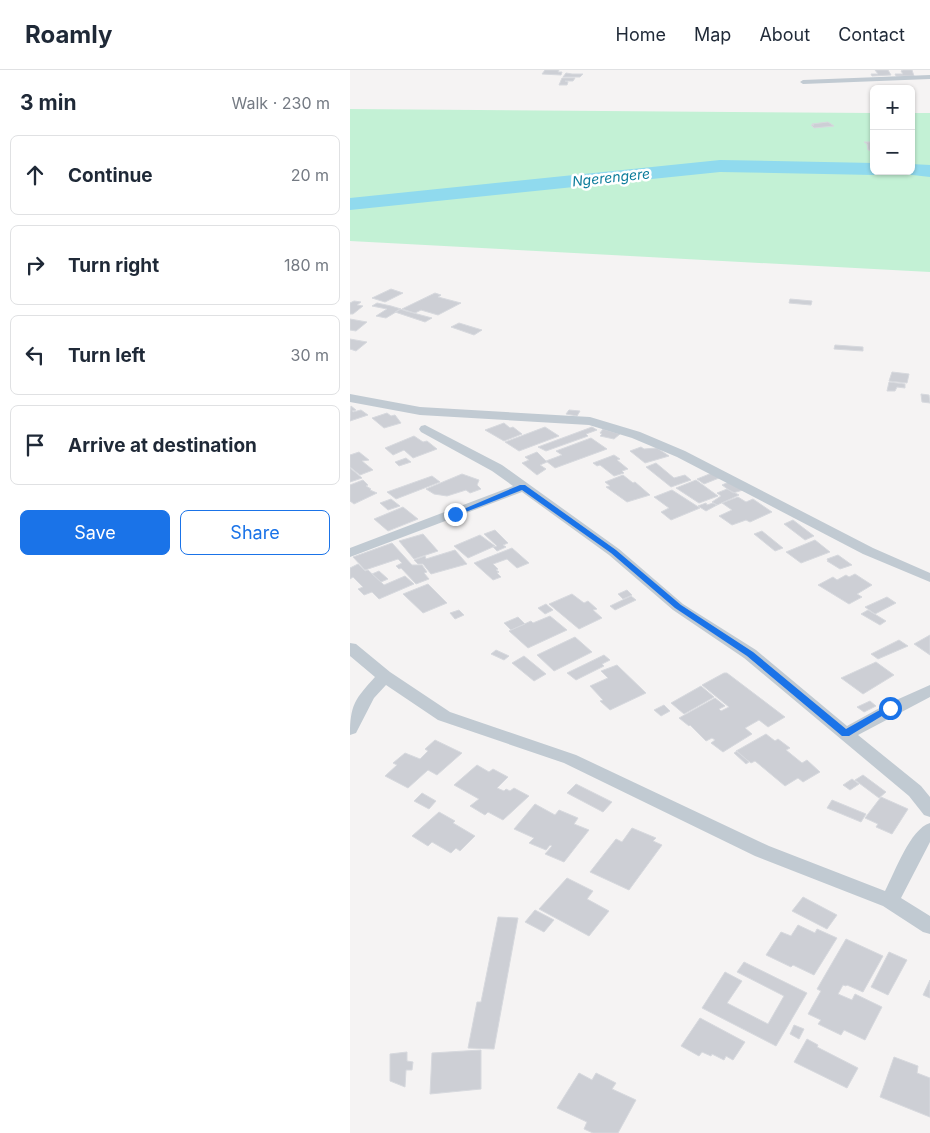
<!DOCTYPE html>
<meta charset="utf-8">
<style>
body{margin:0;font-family:Inter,sans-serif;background:#f6f6f7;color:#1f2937}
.controls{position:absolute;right:15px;top:15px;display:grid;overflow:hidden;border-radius:8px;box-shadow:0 1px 4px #0004}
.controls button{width:45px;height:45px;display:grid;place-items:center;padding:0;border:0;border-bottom:1px solid #e0e1e3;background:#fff;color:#1f2937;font:25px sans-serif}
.stop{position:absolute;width:15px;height:15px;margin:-11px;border:4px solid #1a73e8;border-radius:50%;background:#fff}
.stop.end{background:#1a73e8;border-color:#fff;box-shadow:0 1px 5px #0008}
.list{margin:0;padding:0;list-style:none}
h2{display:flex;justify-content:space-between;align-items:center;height:65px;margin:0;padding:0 20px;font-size:21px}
h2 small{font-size:16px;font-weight:400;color:#747a83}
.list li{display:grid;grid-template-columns:32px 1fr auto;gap:15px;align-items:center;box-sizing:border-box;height:80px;margin:0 10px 10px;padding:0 10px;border:1px solid #e0e1e3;border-radius:8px}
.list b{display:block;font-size:19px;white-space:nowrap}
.list em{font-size:16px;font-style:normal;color:#747a83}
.actions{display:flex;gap:10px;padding:15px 20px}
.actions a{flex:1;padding:11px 0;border:1px solid #1a73e8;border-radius:8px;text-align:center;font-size:18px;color:#1a73e8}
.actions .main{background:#1a73e8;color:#fff}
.icon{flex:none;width:28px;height:28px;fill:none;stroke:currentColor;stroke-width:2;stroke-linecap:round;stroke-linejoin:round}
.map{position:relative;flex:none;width:580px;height:1063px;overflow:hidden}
header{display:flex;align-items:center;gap:30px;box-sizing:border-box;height:70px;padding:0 25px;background:#fff;border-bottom:1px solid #e0e1e3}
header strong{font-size:24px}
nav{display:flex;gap:28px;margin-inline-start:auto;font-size:18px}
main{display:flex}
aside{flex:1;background:#fff}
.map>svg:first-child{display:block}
.green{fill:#c3f1d5}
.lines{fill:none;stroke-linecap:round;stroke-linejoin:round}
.river{fill:#90daee;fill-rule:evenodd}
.building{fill:#cdcfd5;stroke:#d7d9de}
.street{fill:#c1cad2;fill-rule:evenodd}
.route{fill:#1a73e8}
.labels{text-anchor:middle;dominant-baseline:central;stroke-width:5;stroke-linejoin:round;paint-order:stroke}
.far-water-label{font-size:14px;font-style:italic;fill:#0c7c9b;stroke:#fff}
</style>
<header>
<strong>Roamly</strong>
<nav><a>Home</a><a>Map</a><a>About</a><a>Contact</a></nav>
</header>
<main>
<aside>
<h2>3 min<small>Walk · 230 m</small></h2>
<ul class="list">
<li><svg class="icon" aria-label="ahead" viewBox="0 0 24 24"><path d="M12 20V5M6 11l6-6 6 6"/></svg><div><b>Continue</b></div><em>20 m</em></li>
<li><svg class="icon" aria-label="right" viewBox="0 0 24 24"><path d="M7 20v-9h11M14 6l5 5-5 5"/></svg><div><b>Turn right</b></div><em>180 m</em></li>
<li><svg class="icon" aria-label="left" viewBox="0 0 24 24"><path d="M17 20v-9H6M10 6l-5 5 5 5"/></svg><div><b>Turn left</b></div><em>30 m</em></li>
<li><svg class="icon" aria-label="arrive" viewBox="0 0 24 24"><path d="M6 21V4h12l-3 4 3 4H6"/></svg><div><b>Arrive at destination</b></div></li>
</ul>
<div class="actions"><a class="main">Save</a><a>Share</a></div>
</aside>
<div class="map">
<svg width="580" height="1063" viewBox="0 0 580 1063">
<rect width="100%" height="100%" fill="#f5f3f3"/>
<path class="green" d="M 0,39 L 524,43 L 524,101 L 561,101 L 561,43 L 580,43 L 580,202 L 0,171 Z"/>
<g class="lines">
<path class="river" d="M 370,90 L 524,93 L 524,101 L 532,101 L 524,105 L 370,102 L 0,140 L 0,128 Z
M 561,94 L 580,95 L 580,107 L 554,104 L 552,101 L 561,101 Z"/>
</g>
<path class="building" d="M 195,0 L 209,0 L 208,2 L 212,2 L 211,5 L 192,4 Z
M 525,0 L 538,0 L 541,5 L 522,6 L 521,4 L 528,4 Z
M 553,0 L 562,0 L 564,6 L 546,6 L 545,4 L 553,4 L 551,1 Z
M 216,3 L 222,4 L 233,4 L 230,7 L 213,7 Z
M 212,8 L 225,8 L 223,11 L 215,11 L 218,12 L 217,15 L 209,15 Z
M 478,52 L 484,56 L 464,58 L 461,55 L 464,55 L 462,54 Z
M 514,72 L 524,72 L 524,81 L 518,80 L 517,74 Z
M 41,219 L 53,223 L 35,232 L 22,228 Z
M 85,223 L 91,225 L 88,227 L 111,233 L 88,245 L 71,240 L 65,243 L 52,239 Z
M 440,229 L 462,231 L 461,235 L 439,233 Z
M 4,231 L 11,232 L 7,235 L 13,236 L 3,244 L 0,244 L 0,233 Z
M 27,233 L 41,236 L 51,239 L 36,248 L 26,246 L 37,239 L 22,236 Z
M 50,239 L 56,241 L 82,248 L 75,252 L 45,242 Z
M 0,249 L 17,252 L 6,261 L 0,260 Z
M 109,253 L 132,260 L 124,265 L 101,257 Z
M 0,269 L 17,272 L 6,281 L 0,279 Z
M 485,275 L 513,277 L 513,281 L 484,279 Z
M 542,302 L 559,304 L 557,313 L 539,311 Z
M 539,312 L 555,314 L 555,318 L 547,317 L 545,321 L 537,321 Z
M 571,324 L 579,325 L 580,333 L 572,332 Z
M 1,336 L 6,340 L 2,341 L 3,342 L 11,340 L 18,345 L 0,351 Z
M 219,340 L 230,341 L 227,346 L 216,344 Z
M 37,343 L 41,346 L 45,345 L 51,353 L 34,358 L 22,348 Z
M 154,353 L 160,358 L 163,357 L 172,364 L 154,371 L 135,360 Z
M 195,357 L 209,366 L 169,381 L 155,372 Z
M 242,357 L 247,360 L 236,364 L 238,366 L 196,381 L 188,377 Z
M 253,359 L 270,364 L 264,369 L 250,366 L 252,364 L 250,363 Z
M 64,366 L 73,372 L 77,371 L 87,379 L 63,388 L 54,380 L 43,385 L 35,378 Z
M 241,368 L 257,379 L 205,398 L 196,391 L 212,385 L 206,381 Z
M 291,377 L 294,379 L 307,378 L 319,386 L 295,393 L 280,381 Z
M 9,382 L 19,390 L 12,391 L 23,400 L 10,405 L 0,397 L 0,385 Z
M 187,382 L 197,392 L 190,395 L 196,399 L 187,405 L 172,393 L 179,390 L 175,387 Z
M 264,385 L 270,389 L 267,390 L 278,399 L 272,401 L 274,403 L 264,406 L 250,395 L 247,396 L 243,393 Z
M 56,388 L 61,392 L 49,396 L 45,392 Z
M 306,393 L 324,408 L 335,405 L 341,410 L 321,417 L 296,397 Z
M 0,398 L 12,408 L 0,412 Z
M 362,403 L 369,408 L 354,414 L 347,409 Z
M 112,404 L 129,410 L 127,415 L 131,419 L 120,423 L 116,420 L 97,426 L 84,424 L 76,419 Z
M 273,405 L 283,413 L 285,412 L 300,425 L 277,432 L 256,417 L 260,416 L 255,412 Z
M 82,406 L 90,412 L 46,429 L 37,422 Z
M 13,410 L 18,415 L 16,416 L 21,419 L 20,420 L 27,423 L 4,434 L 0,431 L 0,415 Z
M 346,410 L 368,426 L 349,433 L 326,418 Z
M 381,411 L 393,420 L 383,423 L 372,415 Z
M 377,419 L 389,425 L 367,435 L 362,432 L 371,426 L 367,423 Z
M 322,420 L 350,438 L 321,450 L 311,442 L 319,438 L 304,427 Z
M 388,427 L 396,432 L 403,429 L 422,442 L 400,452 L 396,450 L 382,455 L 369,446 L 382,440 L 372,433 Z
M 41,429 L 50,436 L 38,440 L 30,433 Z
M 356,433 L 357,435 L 363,433 L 367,435 L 356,441 L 348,436 Z
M 53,437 L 68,449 L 38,461 L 24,449 Z
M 443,450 L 464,466 L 455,470 L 434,454 Z
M 145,460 L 158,473 L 153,475 L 156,477 L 147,481 L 143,477 L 147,476 L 134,464 Z
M 412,461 L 433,478 L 425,481 L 404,464 Z
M 73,464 L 88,481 L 64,489 L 49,471 Z
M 130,465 L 145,476 L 118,488 L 104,476 Z
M 465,470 L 480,482 L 451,493 L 436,482 Z
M 42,473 L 62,495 L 72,495 L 77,502 L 74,503 L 79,509 L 66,514 L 51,498 L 49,499 L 46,496 L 52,493 L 48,489 L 15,500 L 3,487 Z
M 162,478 L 179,493 L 167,498 L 157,489 L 143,494 L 148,499 L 146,500 L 149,502 L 147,503 L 151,507 L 143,510 L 124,493 Z
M 105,480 L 117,494 L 81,504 L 73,494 L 68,494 L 64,490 L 75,486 L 76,489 Z
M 488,485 L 502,495 L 490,499 L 477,491 L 478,491 L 477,489 Z
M 8,494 L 15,501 L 18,500 L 34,515 L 55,506 L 64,514 L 29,529 L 22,522 L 14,525 L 8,519 L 13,517 L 3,507 L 0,509 L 0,498 Z
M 29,501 L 38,509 L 31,512 L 22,504 Z
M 505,504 L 522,515 L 507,524 L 512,527 L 499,534 L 468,515 L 483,507 L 487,510 L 496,505 L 499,507 Z
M 78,514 L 97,533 L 73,543 L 53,524 Z
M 277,520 L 282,525 L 273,529 L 268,524 Z
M 222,524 L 234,533 L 238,531 L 247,539 L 243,540 L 252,548 L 229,559 L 199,534 Z
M 281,526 L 286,530 L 265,540 L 260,536 Z
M 537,527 L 546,533 L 525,544 L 515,537 Z
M 196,534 L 203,540 L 195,544 L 188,538 Z
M 109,540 L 114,545 L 105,549 L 100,543 Z
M 518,540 L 536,551 L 530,555 L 511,544 Z
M 200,546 L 217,560 L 178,578 L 159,561 L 181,551 L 183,553 Z
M 168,547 L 175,554 L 161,560 L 154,553 Z
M 580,565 L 580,585 L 564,574 Z
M 225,567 L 242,582 L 204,601 L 187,585 Z
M 549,570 L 558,576 L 528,589 L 521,584 Z
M 146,580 L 159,586 L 154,590 L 141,584 Z
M 254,585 L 260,590 L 252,594 L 254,596 L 226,610 L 217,603 Z
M 174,586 L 196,604 L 184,611 L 162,593 Z
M 526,592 L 544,605 L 513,624 L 491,608 Z
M 267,595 L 296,623 L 260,640 L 250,631 L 253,630 L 240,616 L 258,608 L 251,601 Z
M 374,603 L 377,603 L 435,647 L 418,657 L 409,650 L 395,658 L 402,664 L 373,682 L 361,673 L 365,670 L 362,668 L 356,671 L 340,655 L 339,656 L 329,648 L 365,628 L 375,636 L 369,639 L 371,641 L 379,637 L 352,615 Z
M 351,616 L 364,627 L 334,644 L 321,633 Z
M 520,631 L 526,636 L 514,642 L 507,637 Z
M 314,635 L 320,641 L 311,646 L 304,640 Z
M 416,664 L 425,671 L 428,669 L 440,678 L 436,680 L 452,693 L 457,690 L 470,702 L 453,712 L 448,708 L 435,716 L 405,691 L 401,693 L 386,681 Z
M 85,670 L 112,683 L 87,705 L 78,700 L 58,718 L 35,706 L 47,695 L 43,693 L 55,683 L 70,689 L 78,681 L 75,679 Z
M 387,681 L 399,692 L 396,694 L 384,683 Z
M 127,695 L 139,702 L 143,699 L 158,707 L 147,718 L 154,721 L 156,719 L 160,721 L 164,718 L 179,726 L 153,750 L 138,742 L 135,745 L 120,736 L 129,729 L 104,715 Z
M 513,705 L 536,722 L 529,728 L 505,710 Z
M 502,709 L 509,714 L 500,720 L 493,715 Z
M 226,714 L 262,732 L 253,742 L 217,723 Z
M 72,723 L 86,731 L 79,739 L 64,731 Z
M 531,727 L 558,739 L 542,764 L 526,757 L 528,754 L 515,748 Z
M 482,730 L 516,744 L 511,752 L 477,738 Z
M 185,734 L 205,745 L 209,740 L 228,748 L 224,754 L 239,760 L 214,792 L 195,784 L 202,776 L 200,775 L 196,780 L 179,773 L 184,768 L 164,759 Z
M 89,742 L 105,751 L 103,753 L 125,766 L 110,781 L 106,778 L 101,783 L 82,772 L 78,776 L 62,766 Z
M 282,758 L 306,768 L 303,771 L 312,775 L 279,820 L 240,802 L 266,769 L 272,772 Z
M 217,808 L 243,821 L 237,829 L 259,841 L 239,866 L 189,839 Z
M 453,827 L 487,845 L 477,859 L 442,841 Z
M 185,840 L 204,850 L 194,862 L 175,852 Z
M 148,847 L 168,848 L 144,979 L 118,978 L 127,932 L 131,932 Z
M 448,855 L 465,863 L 467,859 L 487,868 L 464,905 L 443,895 L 441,897 L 416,885 L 431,862 L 441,866 Z
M 496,869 L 533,886 L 513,922 L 497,915 L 496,916 L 493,915 L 488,924 L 502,930 L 505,924 L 532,937 L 515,970 L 494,960 L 491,965 L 468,954 L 471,950 L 458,944 L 471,921 L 467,919 Z
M 539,882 L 557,890 L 538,925 L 521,917 Z
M 394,892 L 457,923 L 426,976 L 352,938 L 375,902 L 392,911 L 377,933 L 418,954 L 434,926 L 387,902 Z
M 580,910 L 580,928 L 573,925 Z
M 350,948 L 395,972 L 383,990 L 376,986 L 374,990 L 362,984 L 361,986 L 352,982 L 349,986 L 331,976 Z
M 444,955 L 454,959 L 449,969 L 440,964 Z
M 457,969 L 468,975 L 467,977 L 508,998 L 497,1018 L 444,992 Z
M 131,980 L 131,1019 L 80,1024 L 82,983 Z
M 57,982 L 57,991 L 63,992 L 62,1000 L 56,1000 L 55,1017 L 40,1011 L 40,984 Z
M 544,987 L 568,996 L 567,1003 L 580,1008 L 580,1047 L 530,1027 Z
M 229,1003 L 242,1010 L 246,1003 L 266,1013 L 262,1019 L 286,1030 L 268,1063 L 243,1063 L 234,1059 L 237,1052 L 207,1038 Z"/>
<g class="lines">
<path class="street" d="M 580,5 L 580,9 L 453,14 L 450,12 L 453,10 Z
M 0,324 L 70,337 L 240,347 L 290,362 L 335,381 L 523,478 L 580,503 L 580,512 L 513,484 L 327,387 L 282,368 L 239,355 L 70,345 L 0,332 Z
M 75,355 L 152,395 L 269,479 L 333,534 L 406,580 L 497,656 L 535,635 L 580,615 L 580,627 L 508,665 L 571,716 L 580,727 L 580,747 L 574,745 L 559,726 L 394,588 L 323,540 L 259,485 L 172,422 L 0,487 L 0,478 L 163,416 L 142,401 L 71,362 L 69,359 L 71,356 Z
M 0,573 L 6,574 L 40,602 L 100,642 L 226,685 L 419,776 L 535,821 C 545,802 560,759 580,753 L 580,772 L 551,828 L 580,846 L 580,864 L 573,862 L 533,836 L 405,786 L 214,693 L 88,650 L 36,615 L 24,628 L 6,663 L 0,665 C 0,635 5,629 25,607 L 0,586 Z"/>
</g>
<path class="route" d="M 170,415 L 175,415 L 266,480 L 331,535 L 403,582 L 496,659 L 537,636 L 544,636 L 545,638 L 499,666 L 492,666 L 397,586 L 325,538 L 261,483 L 172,420 L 108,445 L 102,444 Z"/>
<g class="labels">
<g class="far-water-label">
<text transform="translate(261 107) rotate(-6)">Ngerengere</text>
</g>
</g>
</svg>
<div class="controls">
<button>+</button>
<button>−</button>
</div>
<div class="stop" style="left:540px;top:638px"></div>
<div class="stop end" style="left:105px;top:444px"></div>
</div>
</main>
